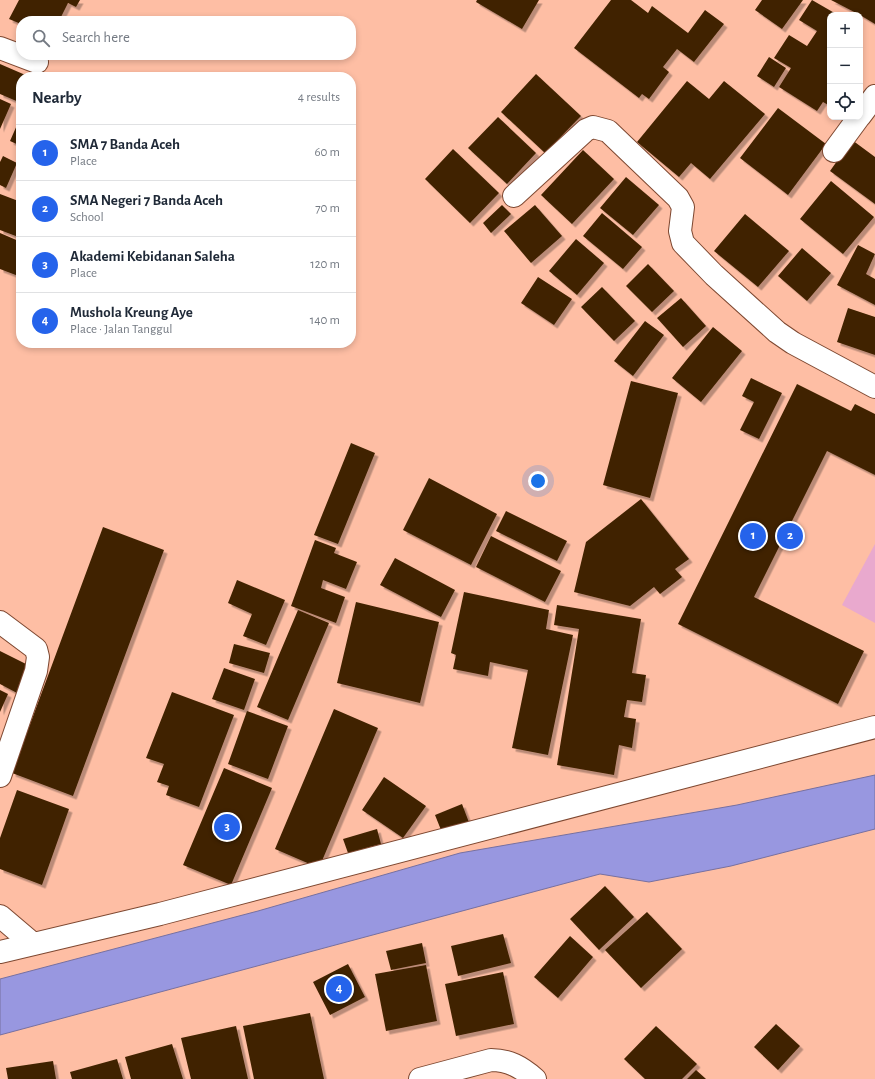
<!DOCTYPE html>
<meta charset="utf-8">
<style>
body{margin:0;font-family:"Alegreya Sans",sans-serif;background:#f2f2f3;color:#1f2937}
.controls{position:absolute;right:12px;top:12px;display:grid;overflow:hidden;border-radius:8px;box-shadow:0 2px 6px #0003}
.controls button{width:36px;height:36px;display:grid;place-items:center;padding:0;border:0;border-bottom:1px solid #e0e1e3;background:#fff;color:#1f2937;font:20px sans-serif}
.you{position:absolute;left:538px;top:481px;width:14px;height:14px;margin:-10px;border:3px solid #fff;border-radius:50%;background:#1a73e8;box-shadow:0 0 0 6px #1a73e833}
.badge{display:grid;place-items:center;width:26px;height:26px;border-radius:50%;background:#2563eb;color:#fff;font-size:13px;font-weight:700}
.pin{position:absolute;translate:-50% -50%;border:2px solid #fff;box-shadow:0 1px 4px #0006}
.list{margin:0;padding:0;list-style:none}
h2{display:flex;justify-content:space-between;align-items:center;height:52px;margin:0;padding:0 16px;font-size:17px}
h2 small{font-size:13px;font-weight:400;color:#747a83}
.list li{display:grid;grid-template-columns:26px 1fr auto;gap:12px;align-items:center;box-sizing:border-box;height:56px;padding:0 16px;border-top:1px solid #e0e1e3}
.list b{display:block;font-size:15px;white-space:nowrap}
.list p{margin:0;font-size:13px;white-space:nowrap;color:#747a83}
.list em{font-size:13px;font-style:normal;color:#747a83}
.icon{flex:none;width:22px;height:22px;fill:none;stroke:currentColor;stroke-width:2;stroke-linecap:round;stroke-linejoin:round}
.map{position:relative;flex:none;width:875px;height:1079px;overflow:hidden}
.search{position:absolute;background:#fff;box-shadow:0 2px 6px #0003;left:16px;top:16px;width:340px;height:44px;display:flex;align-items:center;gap:10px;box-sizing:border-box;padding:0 14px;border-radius:16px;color:#747a83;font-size:15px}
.panel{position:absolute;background:#fff;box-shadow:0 2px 6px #0003;left:16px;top:72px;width:340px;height:276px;border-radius:16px}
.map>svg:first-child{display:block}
.green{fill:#e9a9ce}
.water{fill:#9897e0;stroke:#7770a0}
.building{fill:#412302;filter:url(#shadow)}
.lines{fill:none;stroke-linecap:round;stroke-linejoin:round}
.minor-casing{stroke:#7e4831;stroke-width:24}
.minor{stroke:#fff;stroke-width:22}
</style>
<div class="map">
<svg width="875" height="1079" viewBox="0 0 875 1079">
<defs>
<filter id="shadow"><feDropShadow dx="3.5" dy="3.5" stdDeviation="0" flood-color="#0004"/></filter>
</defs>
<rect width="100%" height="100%" fill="#febea4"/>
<path class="green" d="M 875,544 L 875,623 L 842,605 Z"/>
<path class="water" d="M 875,775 L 875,829 L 731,866 L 649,882 L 600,874 L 0,1035 L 0,979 L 258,911 L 460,853 L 737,805 Z"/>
<path class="building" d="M 19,0 L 80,0 L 76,7 L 68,3 L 59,21 L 21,21 L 21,24 L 9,19 Z
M 477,0 L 539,0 L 522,29 L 476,2 Z
M 611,0 L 631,0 L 648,13 L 652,6 L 688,33 L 705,10 L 724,24 L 694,62 L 677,49 L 663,67 L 669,72 L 649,99 L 642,94 L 639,98 L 574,48 Z
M 762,0 L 803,0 L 782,29 L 755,10 Z
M 812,0 L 838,15 L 830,15 L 830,106 L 823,102 L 817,111 L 779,87 L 791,68 L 774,58 L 789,35 L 807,46 L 817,31 L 799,20 Z
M 831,0 L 875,0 L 875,24 L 860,15 Z
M 769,57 L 786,68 L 774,87 L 757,76 Z
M 0,64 L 30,77 L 21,77 L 21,103 L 0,94 Z
M 536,74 L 581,116 L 545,153 L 501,112 Z
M 687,81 L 709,99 L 724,81 L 765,114 L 710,179 L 691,163 L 679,177 L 637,142 Z
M 0,99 L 11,104 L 0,129 Z
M 778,108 L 826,144 L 788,195 L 740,158 Z
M 21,116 L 21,146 L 10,141 Z
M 498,117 L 536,153 L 507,184 L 468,148 Z
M 852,140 L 875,157 L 875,204 L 830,171 Z
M 453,149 L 499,193 L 470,223 L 425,179 Z
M 583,150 L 614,179 L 572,224 L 541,195 Z
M 3,156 L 17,163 L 6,188 L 0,185 L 0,162 Z
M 626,177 L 659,205 L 633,235 L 600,208 Z
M 831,181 L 874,217 L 843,254 L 800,219 Z
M 0,194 L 21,202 L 21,238 L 0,230 Z
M 502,205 L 511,214 L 491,233 L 483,223 Z
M 535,205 L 562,236 L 531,263 L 504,231 Z
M 602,213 L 642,247 L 623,269 L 583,236 Z
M 745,214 L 789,251 L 758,287 L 714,251 Z
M 0,233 L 21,242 L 21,277 L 0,269 Z
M 576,239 L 604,263 L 577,295 L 549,271 Z
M 858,245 L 875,254 L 866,274 L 875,279 L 875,305 L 837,285 Z
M 802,248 L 831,273 L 807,301 L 778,276 Z
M 648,264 L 674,291 L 652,312 L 626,286 Z
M 538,277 L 572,299 L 554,325 L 521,303 Z
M 602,287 L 635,321 L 614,341 L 581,307 Z
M 681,298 L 706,326 L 683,347 L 657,318 Z
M 848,308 L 875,317 L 875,355 L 837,342 Z
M 645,321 L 664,335 L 633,376 L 614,361 Z
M 713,327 L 742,351 L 701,402 L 672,378 Z
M 751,378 L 782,393 L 759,439 L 740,430 L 754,402 L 742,396 Z
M 631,381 L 678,393 L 650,498 L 603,485 Z
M 797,384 L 851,411 L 855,404 L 875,414 L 875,475 L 827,451 L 754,597 L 864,651 L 838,704 L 678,624 Z
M 351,443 L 375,453 L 338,544 L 314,535 Z
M 429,478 L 497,514 L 471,565 L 403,530 Z
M 641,499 L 689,559 L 675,569 L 682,577 L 660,594 L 654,587 L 630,606 L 574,592 L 586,542 Z
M 506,511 L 567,541 L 557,561 L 496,531 Z
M 103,527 L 164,550 L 73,796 L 12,773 Z
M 491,536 L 561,571 L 545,602 L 476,567 Z
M 315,540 L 336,548 L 334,553 L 357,562 L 346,589 L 323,580 L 321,588 L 345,597 L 336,623 L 291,606 Z
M 395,558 L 455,590 L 441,617 L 380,585 Z
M 237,580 L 285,600 L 266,645 L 243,636 L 252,614 L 228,603 Z
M 464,592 L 549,610 L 546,629 L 573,635 L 548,755 L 512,748 L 528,670 L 490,662 L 488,676 L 453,669 L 456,655 L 451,653 Z
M 356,602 L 439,622 L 420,703 L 337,683 Z
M 557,605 L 641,619 L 632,673 L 646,675 L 642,702 L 627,700 L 624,717 L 636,719 L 632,748 L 619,745 L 614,775 L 557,765 L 579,629 L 554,625 Z
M 298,610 L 329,623 L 288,720 L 257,707 Z
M 234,644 L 270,653 L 264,673 L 229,663 Z
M 0,651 L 30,666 L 17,693 L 0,684 Z
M 224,668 L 255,679 L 244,710 L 212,699 Z
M 0,690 L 8,694 L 0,712 Z
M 172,692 L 234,715 L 199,807 L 166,795 L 169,786 L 157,782 L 164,764 L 146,758 Z
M 334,709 L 378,728 L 319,868 L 275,849 Z
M 247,711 L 288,726 L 268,779 L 228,764 Z
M 224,768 L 272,788 L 231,885 L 183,865 Z
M 384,777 L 426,806 L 403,838 L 362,810 Z
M 17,790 L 69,809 L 42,885 L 0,869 L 0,838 Z
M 462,804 L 470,825 L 443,835 L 435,815 Z
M 377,829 L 381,844 L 348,853 L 343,839 Z
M 605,886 L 634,917 L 599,950 L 570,919 Z
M 647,912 L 682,949 L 641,988 L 605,950 Z
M 503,934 L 511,963 L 458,976 L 451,946 Z
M 570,936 L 593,957 L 558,998 L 534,977 Z
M 422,943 L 426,963 L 391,970 L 386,951 Z
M 348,964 L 365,997 L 330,1015 L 313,982 Z
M 426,965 L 437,1021 L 386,1031 L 375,974 Z
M 503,972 L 514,1024 L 456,1036 L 445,984 Z
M 310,1013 L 324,1079 L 254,1079 L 243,1026 Z
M 776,1024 L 800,1046 L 778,1070 L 754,1047 Z
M 236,1026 L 248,1079 L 191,1079 L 181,1038 Z
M 656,1026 L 697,1064 L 682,1079 L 645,1079 L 624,1059 Z
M 172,1044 L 183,1079 L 131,1079 L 125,1057 Z
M 117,1059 L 123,1079 L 72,1079 L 70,1072 Z
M 53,1061 L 56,1079 L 8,1079 L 6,1068 Z
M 696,1070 L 706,1079 L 687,1079 Z"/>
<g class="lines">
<defs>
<path id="minor" d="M 0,48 L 37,62
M 860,116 L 875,96
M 834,151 L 859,117
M 514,196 L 586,130 L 593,127 L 608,131 L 678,198 L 683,207 L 680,231 L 683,243 L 714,275 L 777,332 L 793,343 L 875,387
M 0,622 L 36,649 L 38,657 L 36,671 L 0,776
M 0,916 L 33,944
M 0,952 L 160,914 L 875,727
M 420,1079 L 491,1060 C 509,1060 521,1067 535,1079"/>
</defs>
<use href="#minor" class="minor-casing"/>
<use href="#minor" class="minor"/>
</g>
</svg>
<div class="controls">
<button>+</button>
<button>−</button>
<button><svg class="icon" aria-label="locate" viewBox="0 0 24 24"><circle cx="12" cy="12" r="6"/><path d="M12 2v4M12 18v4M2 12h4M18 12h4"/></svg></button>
</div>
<div class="you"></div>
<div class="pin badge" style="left:753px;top:536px">1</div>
<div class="pin badge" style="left:790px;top:536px">2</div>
<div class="pin badge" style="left:227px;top:827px">3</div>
<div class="pin badge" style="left:339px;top:989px">4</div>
<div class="search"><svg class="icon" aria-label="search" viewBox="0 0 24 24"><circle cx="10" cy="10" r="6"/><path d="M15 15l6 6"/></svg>Search here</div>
<section class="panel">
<h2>Nearby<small>4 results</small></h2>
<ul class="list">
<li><span class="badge">1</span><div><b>SMA 7 Banda Aceh</b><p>Place</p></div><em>60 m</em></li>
<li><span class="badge">2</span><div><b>SMA Negeri 7 Banda Aceh</b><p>School</p></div><em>70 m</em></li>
<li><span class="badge">3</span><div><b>Akademi Kebidanan Saleha</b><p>Place</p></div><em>120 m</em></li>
<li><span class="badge">4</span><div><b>Mushola Kreung Aye</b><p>Place · Jalan Tanggul</p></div><em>140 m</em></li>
</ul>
</section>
</div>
